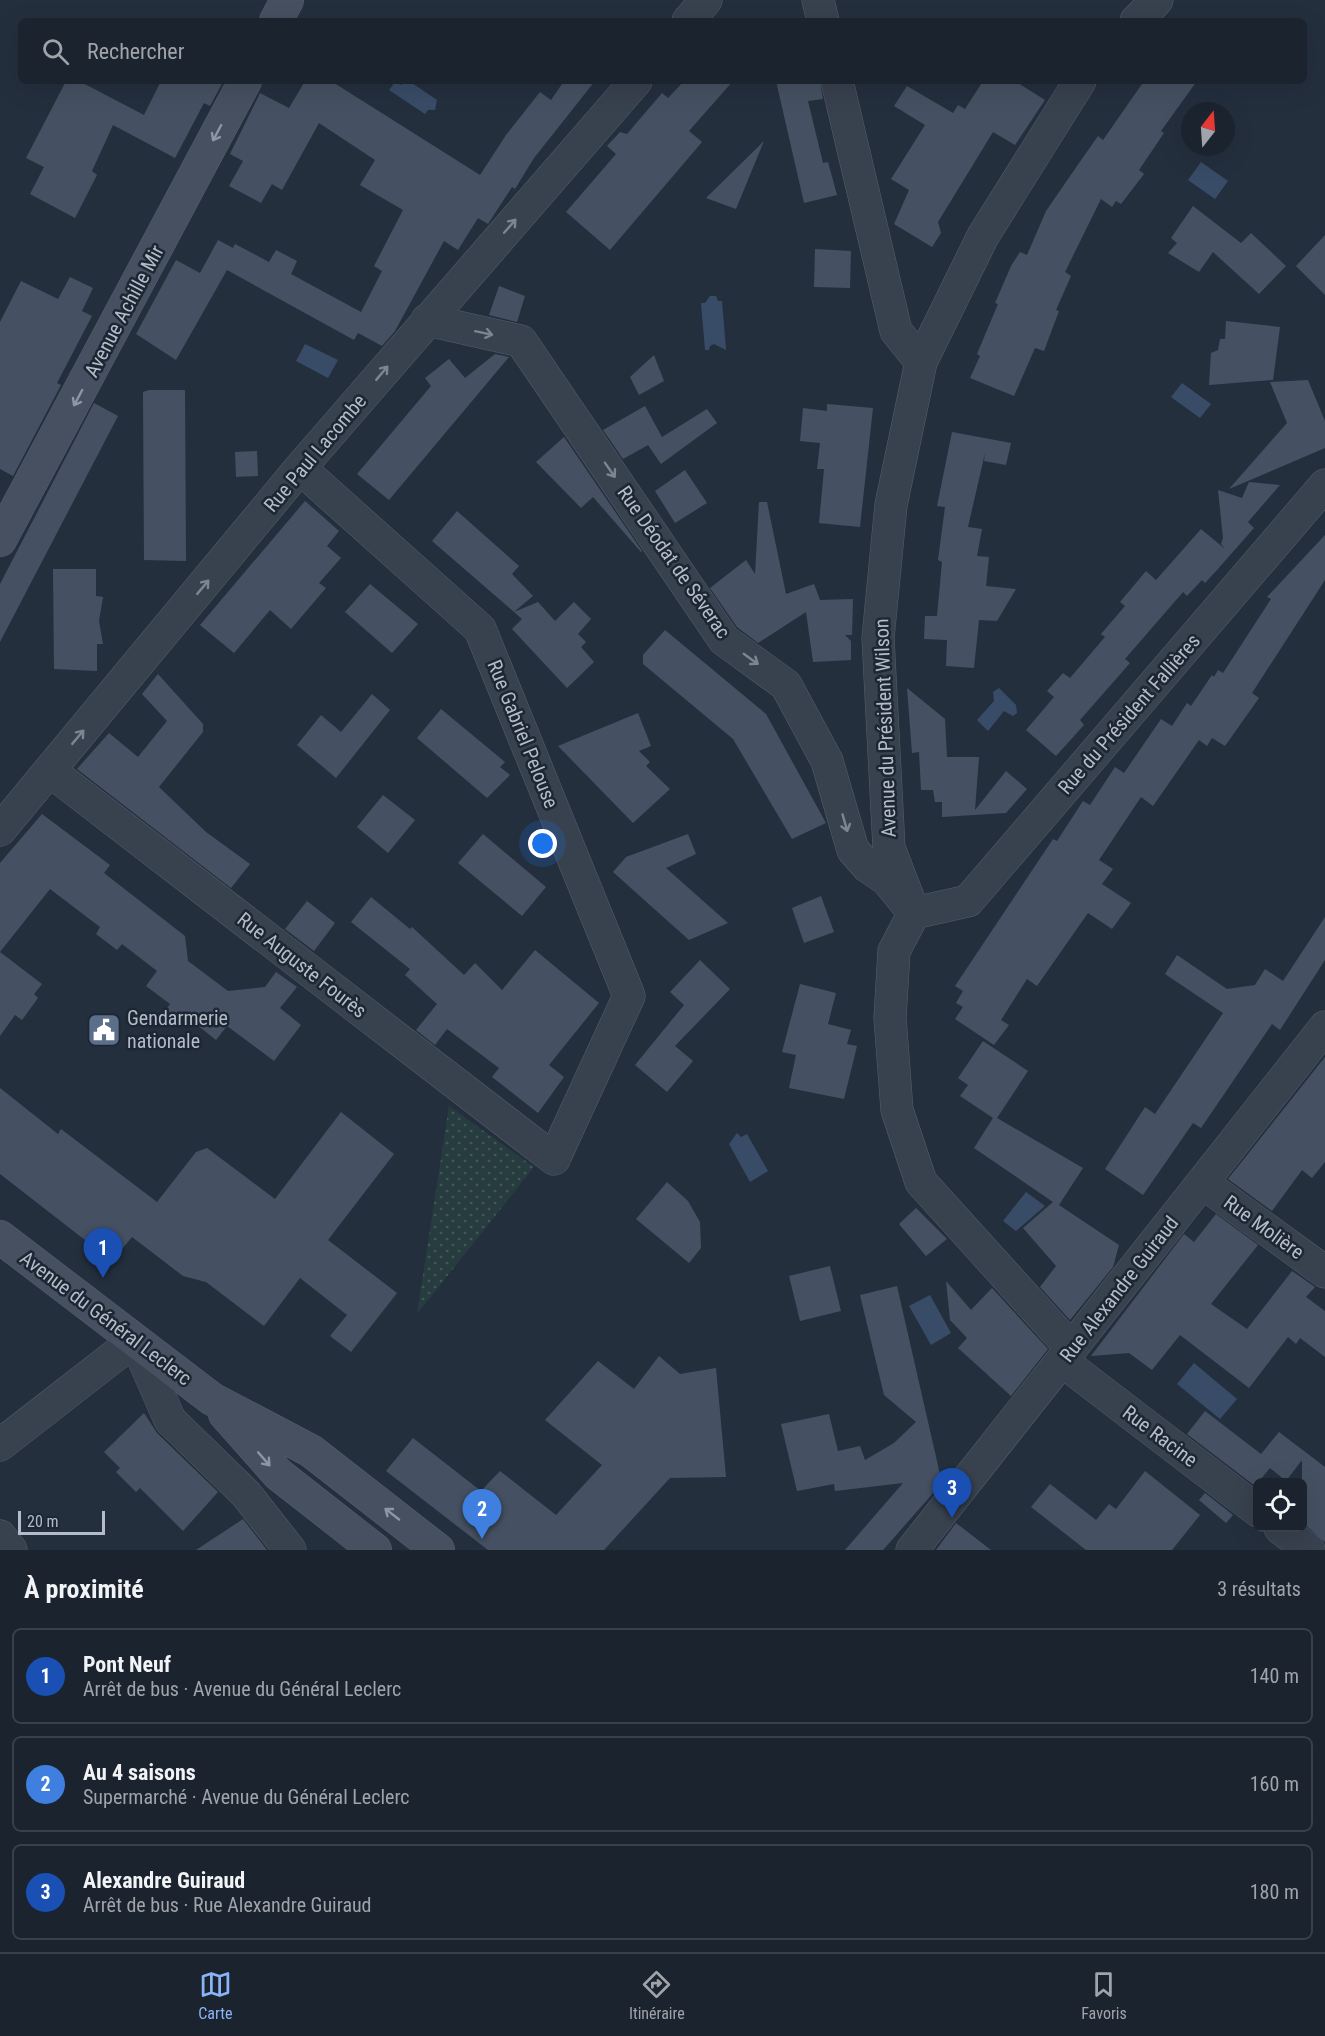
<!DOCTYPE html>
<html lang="fr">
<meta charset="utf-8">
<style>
body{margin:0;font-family:"Roboto Condensed",sans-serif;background:#242b36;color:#f1f3f6}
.controls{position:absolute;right:18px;bottom:18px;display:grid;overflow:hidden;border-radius:9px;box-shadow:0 6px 24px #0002}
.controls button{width:54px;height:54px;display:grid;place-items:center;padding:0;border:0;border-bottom:2px solid #39404a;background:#1b232e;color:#f1f3f6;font:30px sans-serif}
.compass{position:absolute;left:1181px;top:102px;width:54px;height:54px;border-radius:50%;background:#1b232e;box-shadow:0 6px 24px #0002;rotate:17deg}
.scale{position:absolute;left:18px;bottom:15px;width:87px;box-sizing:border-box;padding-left:6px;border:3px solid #b4bcc9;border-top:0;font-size:16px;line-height:21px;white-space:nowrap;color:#b4bcc9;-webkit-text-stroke:4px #1d2633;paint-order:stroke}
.you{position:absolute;left:543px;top:844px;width:21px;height:21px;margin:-15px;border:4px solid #fff;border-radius:50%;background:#1a73e8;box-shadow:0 0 0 9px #1a73e833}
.badge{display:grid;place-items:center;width:39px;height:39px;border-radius:50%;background:#8ab4f8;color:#fff;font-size:20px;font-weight:700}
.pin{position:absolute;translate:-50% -50px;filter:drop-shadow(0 2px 3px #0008)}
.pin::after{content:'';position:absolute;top:32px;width:21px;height:18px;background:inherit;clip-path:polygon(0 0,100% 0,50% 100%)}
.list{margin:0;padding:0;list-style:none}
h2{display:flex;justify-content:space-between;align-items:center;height:78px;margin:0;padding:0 24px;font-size:26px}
h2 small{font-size:20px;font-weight:400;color:#a0a4aa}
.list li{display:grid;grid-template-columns:39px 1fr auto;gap:18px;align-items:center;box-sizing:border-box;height:96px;margin:0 12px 12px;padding:0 12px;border:2px solid #39404a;border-radius:9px}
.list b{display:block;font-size:22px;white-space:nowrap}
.list p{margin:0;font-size:20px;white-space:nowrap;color:#a0a4aa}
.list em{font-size:20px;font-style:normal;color:#a0a4aa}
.icon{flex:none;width:33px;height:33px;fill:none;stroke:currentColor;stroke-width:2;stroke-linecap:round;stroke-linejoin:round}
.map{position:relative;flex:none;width:1325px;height:1550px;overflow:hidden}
.search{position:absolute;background:#1b232e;box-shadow:0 6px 24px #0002;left:18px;right:18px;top:18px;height:66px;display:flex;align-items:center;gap:15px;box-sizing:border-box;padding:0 21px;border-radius:9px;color:#a0a4aa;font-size:22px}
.sheet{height:402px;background:#1b232e}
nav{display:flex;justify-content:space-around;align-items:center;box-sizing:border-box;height:84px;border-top:2px solid #39404a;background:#1b232e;font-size:16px;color:#a0a4aa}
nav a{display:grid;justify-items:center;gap:3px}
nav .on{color:#8ab4f8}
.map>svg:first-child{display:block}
.grass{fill:url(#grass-dots)}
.water{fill:#394c67}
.building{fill:#455162}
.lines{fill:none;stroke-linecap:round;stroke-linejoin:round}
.street-casing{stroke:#565f6c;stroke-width:33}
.secondary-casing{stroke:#565f6c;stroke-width:34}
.street{stroke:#38414e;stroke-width:32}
.secondary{stroke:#465061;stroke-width:33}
.oneway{stroke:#8e96a5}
.oneway2{stroke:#7c8592}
.labels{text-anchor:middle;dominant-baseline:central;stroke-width:5;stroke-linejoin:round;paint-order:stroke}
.street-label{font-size:20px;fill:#b4bcc9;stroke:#1d2633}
.poi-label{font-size:20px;fill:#b4bcc9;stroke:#1d2633;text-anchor:start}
</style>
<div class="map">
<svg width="1325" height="1550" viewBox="0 0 1325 1550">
<defs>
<pattern id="grass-dots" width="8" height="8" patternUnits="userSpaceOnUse" patternTransform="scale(1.5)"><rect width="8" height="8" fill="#263c3f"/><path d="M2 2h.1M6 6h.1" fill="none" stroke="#435659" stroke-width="1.8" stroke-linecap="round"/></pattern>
</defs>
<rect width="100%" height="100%" fill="#242f3e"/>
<path class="grass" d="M 449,1106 L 534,1167 L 417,1314 Z"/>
<path class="water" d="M 404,81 L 409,81 L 437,100 L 435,110 L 428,110 L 425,114 L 389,90 L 395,82 L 401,85 Z
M 1201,162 L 1228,181 L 1215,199 L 1188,180 Z
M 710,296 L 716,296 L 718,301 L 722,301 L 726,350 L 714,344 L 710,346 L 709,350 L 705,350 L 701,303 L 705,303 Z
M 305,344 L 338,360 L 328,378 L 296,361 Z
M 1182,383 L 1211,404 L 1200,418 L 1171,397 Z
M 999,688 L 1016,705 L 1017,713 L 1013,716 L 1004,711 L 988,731 L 977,720 L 994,701 L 993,692 Z
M 737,1133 L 741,1137 L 747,1134 L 768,1171 L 750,1182 L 729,1144 Z
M 1026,1192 L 1045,1206 L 1016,1231 L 1003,1221 Z
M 930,1295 L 951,1333 L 931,1345 L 909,1306 Z
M 1194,1363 L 1237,1399 L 1220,1419 L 1177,1384 Z"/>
<path class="building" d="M 66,81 L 79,81 L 144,115 L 161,81 L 223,82 L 210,106 L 204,103 L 175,158 L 113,125 L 92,171 L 97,175 L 75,218 L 30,194 L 44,167 L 26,158 Z
M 305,81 L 331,81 L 480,175 L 506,135 L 540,92 L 551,100 L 564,81 L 595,81 L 534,158 L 515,189 L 512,187 L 488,224 L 478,218 L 458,250 L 444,241 L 395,331 L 382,346 L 358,333 L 354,340 L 227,270 L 176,360 L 136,334 L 176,260 L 200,273 L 218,240 L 233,248 L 235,244 L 269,262 L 276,250 L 297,261 L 291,274 L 361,312 L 382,271 L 374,266 L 403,210 L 360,185 L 375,160 L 319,123 L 282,190 L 272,184 L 261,203 L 229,186 L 243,161 L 230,154 L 260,93 L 289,108 Z
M 684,81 L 733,81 L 689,131 L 702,142 L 610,250 L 566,212 L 616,154 L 607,146 L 620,132 L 627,134 L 662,93 L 668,98 Z
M 776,81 L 820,81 L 823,99 L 808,101 L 823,163 L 828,162 L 837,195 L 804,203 Z
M 983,81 L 1015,81 L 1045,100 L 1015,145 L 993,132 L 938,222 L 941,233 L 932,247 L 894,224 L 909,190 L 891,179 L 925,125 L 894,106 L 907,86 L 953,113 L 958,105 L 965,109 Z
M 1144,81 L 1197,81 L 1161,131 L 1164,133 L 1139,170 L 1144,174 L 1121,204 L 1116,201 L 1112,207 L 1101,199 L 1065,272 L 1071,276 L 1056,310 L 1059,311 L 1044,351 L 1035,348 L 1014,396 L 970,378 L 980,356 L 977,354 L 998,304 L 995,303 L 1011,266 L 1020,252 L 1027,255 L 1046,211 L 1077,166 L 1098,136 L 1103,140 Z
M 764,141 L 736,209 L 706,198 Z
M 1193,206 L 1241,243 L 1251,233 L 1286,266 L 1259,294 L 1213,252 L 1199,272 L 1168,253 L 1177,243 L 1171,238 Z
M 1325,235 L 1325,295 L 1296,266 Z
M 815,249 L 851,251 L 850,288 L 814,287 Z
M 70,277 L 93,288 L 82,311 L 92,316 L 57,383 L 61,385 L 13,476 L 0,469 L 0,322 L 21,281 L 58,299 Z
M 499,286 L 525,296 L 517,322 L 489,315 Z
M 1226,321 L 1280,327 L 1273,380 L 1209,385 L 1211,353 L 1218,350 L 1220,339 L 1225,339 Z
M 495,354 L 509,357 L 389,500 L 357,474 L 431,386 L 425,378 L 449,359 L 465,378 Z
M 654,355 L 664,381 L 639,395 L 630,377 Z
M 1308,380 L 1325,421 L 1325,448 L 1229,489 L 1287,423 L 1270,382 Z
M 149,390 L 185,390 L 186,561 L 144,560 L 143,392 Z
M 94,403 L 118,416 L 0,642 L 0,584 Z
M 827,404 L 873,408 L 860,527 L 819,523 L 824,469 L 817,469 L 820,443 L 800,441 L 803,408 L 827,411 Z
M 645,406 L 662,437 L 707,409 L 717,423 L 661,464 L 648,445 L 650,444 L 623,459 L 603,430 Z
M 952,432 L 1011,443 L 1006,465 L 984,461 L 985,453 L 968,527 L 982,529 L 977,556 L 989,557 L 986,586 L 1016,589 L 997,621 L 979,620 L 974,668 L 946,666 L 947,640 L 924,639 L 925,616 L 937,616 L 942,562 L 938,560 L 945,507 L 937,506 Z
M 564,437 L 642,551 L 641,552 L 593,497 L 581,508 L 536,462 Z
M 257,451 L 258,476 L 236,477 L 235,452 Z
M 685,470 L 707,503 L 675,523 L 655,491 Z
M 1249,482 L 1280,485 L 1248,522 L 1254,528 L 1217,570 L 1205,583 L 1202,580 L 1187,596 L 1183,592 L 1125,659 L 1130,663 L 1080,720 L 1084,725 L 1056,756 L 1026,730 L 1054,697 L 1047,691 L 1063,673 L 1070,678 L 1105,637 L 1101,634 L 1125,606 L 1120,602 L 1146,571 L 1156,580 L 1201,529 L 1225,549 L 1221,544 L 1223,538 L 1218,490 L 1242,498 Z
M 305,501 L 339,531 L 327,546 L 341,558 L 319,583 L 326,588 L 291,629 L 270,610 L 234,653 L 200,625 Z
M 759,502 L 767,502 L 786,594 L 814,584 L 820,600 L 853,599 L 852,635 L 845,635 L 851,641 L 851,660 L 813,662 L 806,612 L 758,643 L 737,627 L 710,588 L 746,560 L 755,574 Z
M 457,511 L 519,566 L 512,574 L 533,596 L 514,612 L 538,602 L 555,621 L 574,602 L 591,619 L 578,634 L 586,642 L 581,647 L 594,662 L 567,688 L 512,629 L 522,619 L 432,541 Z
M 1325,535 L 1325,580 L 1252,693 L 1259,698 L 1225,746 L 1212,738 L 1207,746 L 1199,740 L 1153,806 L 1141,797 L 1099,860 L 1113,869 L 1102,884 L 1131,903 L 1112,929 L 1088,913 L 1037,986 L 1027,979 L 1001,1020 L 1009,1025 L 994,1045 L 955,1019 L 963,1007 L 956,1003 L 963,991 L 955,986 L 1053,839 L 1057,841 L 1083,801 L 1090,805 L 1115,767 L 1124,773 L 1161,719 L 1172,726 L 1187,703 L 1191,706 L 1212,675 L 1214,677 L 1218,670 L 1223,673 L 1271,599 L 1267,597 Z
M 53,569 L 96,569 L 96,596 L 103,597 L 99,621 L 103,644 L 97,644 L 97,671 L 54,669 Z
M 370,584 L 418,624 L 392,653 L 345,612 Z
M 665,630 L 766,714 L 826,823 L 792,839 L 733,739 L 643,664 L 643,655 Z
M 158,674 L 203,724 L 203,732 L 159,787 L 206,832 L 250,864 L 231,888 L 77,769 L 109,733 L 138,757 L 167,721 L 142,694 Z
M 907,688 L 945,719 L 947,757 L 979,757 L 975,810 L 1006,771 L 1027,789 L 1006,813 L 942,817 L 942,802 L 935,802 L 933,790 L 921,790 L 919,752 L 912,753 Z
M 372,694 L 390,710 L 336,778 L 297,745 L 321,715 L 341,732 Z
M 441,709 L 505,762 L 500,767 L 510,775 L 487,798 L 417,738 Z
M 638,713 L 651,746 L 639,751 L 650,762 L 646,766 L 670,789 L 633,823 L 558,746 Z
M 383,795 L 415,820 L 388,853 L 357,827 Z
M 42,814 L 110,865 L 104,873 L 185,936 L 188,961 L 228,991 L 265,987 L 276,972 L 297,987 L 280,1008 L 301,1025 L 274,1061 L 227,1026 L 216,1040 L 192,1021 L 187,1027 L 165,1011 L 170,1004 L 146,986 L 157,971 L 122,944 L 117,950 L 96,934 L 100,927 L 50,889 L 0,952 L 42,984 L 34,994 L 38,998 L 22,1020 L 15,1015 L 0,1036 L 0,863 Z
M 483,834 L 546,887 L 522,916 L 458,863 Z
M 688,834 L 696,854 L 666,868 L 728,923 L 689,940 L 613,872 L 626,857 Z
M 821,896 L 834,932 L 804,943 L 792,908 Z
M 371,897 L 410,929 L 412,927 L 464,975 L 475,963 L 502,990 L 535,950 L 599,1003 L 549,1065 L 564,1077 L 538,1113 L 492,1077 L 499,1068 L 447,1029 L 435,1045 L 416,1030 L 437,1004 L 405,975 L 410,969 L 351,922 Z
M 307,901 L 335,923 L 314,951 L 285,929 Z
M 1325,917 L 1325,960 L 1280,1030 L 1272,1024 L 1201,1128 L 1193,1123 L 1143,1195 L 1105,1169 L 1145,1107 L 1155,1114 L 1223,1013 L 1165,974 L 1177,955 L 1227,989 L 1255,985 L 1265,969 L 1283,981 Z
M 700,960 L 730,989 L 675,1046 L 693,1061 L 667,1092 L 635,1065 L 684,1005 L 670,992 Z
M 800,984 L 836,993 L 828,1024 L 851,1030 L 847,1044 L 857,1046 L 844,1099 L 789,1088 L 796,1055 L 782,1052 Z
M 983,1041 L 1028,1071 L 997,1118 L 1083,1168 L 1059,1205 L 1119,1245 L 1113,1267 L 1070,1320 L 1040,1287 L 1056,1266 L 1023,1228 L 1053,1202 L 974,1148 L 993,1118 L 960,1096 L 968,1085 L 958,1078 Z
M 1325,1057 L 1325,1162 L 1312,1178 L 1302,1170 L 1272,1211 L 1228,1179 Z
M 0,1088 L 58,1134 L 61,1129 L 157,1202 L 196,1152 L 207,1148 L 275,1199 L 341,1112 L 394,1154 L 328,1240 L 397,1293 L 351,1352 L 330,1336 L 347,1315 L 300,1278 L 264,1326 L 206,1282 L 183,1276 L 132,1237 L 112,1261 L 0,1174 Z
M 667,1182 L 688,1201 L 700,1222 L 701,1248 L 689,1263 L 636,1219 Z
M 916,1208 L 947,1239 L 926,1256 L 899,1224 Z
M 1216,1214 L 1258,1245 L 1211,1304 L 1247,1329 L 1292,1271 L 1315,1287 L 1306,1297 L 1325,1311 L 1325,1357 L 1300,1338 L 1296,1344 L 1288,1337 L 1249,1388 L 1180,1335 L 1152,1370 L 1129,1353 L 1091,1356 L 1184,1234 L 1194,1242 Z
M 830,1266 L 841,1311 L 800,1321 L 789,1276 Z
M 946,1281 L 971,1310 L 992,1288 L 1048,1349 L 1011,1396 L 958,1348 L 967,1338 L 950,1320 Z
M 897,1286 L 942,1483 L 883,1550 L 845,1550 L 903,1483 L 835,1491 L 834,1484 L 797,1491 L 781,1424 L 829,1414 L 838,1451 L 860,1446 L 865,1460 L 894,1443 L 916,1422 L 884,1395 L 860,1295 Z
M 659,1356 L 680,1374 L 716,1368 L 726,1477 L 670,1478 L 604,1550 L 488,1550 L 386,1471 L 413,1438 L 481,1491 L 500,1471 L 556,1515 L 602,1465 L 545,1420 L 598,1361 L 634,1389 Z
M 1205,1411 L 1261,1454 L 1279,1432 L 1325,1467 L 1325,1542 L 1302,1522 L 1302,1460 L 1286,1481 L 1270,1468 L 1255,1486 L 1187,1434 Z
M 144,1413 L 157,1433 L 218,1492 L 183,1531 L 140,1488 L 136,1492 L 116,1472 L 120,1468 L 104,1452 Z
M 1145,1471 L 1200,1515 L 1172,1550 L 1086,1550 L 1031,1507 L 1050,1484 L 1096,1520 L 1109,1504 L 1116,1509 Z
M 1205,1493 L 1233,1515 L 1226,1523 L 1199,1500 Z
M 243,1519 L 267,1550 L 196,1550 Z
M 956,1523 L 991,1550 L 936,1550 Z"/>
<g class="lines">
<defs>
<path id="street" d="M 818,0 L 823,21
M 688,21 L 706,0
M 1136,21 L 1157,0
M 837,81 L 896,331 L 921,362
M 427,320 L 521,341 L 724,640 L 786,685 L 827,761 L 853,850 L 868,867 L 887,880 L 914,913 L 968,901 L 1325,485
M 50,771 L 554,1159 L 629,996 L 621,976 L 480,629 L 300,468
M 0,830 L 300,468 L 636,81
M 1203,1183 L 1325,1272
M 1071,1348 L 921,1182 L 897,1110 L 890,1018 L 894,951 L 914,913 L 889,848 L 878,638 L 891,505 L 921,362 L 983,236 L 1080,81
M 1062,1361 L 1258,1511
M 0,1445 L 135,1340 L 170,1420 L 246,1494 L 290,1550
M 1280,1528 L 1309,1550
M 0,1536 L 11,1550
M 912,1550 L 1325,1027"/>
<path id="secondary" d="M 276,21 L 287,0
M 0,540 L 245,81
M 0,1237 L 212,1399 L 311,1451 L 438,1550
M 225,1414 L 278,1474 L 375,1550"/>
</defs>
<use href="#street" class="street-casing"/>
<use href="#secondary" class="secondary-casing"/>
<use href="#street" class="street"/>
<use href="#secondary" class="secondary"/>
</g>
<defs><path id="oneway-shaft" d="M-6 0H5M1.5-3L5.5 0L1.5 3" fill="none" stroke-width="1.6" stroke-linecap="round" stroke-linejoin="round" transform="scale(1.5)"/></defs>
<g class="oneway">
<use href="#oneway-shaft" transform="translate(217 133) rotate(118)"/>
<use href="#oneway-shaft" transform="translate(78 398) rotate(118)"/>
<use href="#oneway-shaft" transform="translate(264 1459) rotate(49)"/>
<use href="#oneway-shaft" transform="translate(392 1514) rotate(-142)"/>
</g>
<g class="oneway2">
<use href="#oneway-shaft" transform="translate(510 226) rotate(-49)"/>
<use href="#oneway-shaft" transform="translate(484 333) rotate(12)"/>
<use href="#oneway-shaft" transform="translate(382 373) rotate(-50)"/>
<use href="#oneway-shaft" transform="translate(610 470) rotate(55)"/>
<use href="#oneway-shaft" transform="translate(203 587) rotate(-50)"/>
<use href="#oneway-shaft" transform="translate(751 659) rotate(36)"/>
<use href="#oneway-shaft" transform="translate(78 737) rotate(-50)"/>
<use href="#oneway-shaft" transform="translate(845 823) rotate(74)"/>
</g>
<defs>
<symbol id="civic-square" viewBox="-11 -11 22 22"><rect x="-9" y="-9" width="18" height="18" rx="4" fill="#5c6f8a" stroke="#1d2633"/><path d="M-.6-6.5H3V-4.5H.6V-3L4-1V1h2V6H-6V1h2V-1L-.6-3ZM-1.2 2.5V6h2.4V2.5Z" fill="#fff"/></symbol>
</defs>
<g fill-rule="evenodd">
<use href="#civic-square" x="85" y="1011" width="38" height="38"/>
</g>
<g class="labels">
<g class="street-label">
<text transform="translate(124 311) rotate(-62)">Avenue Achille Mir</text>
<text transform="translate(315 453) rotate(-50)">Rue Paul Lacombe</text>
<text transform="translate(674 562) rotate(55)">Rue Déodat de Séverac</text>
<text transform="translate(1129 714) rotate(-49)">Rue du Président Fallières</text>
<text transform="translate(885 728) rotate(-92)">Avenue du Président Wilson</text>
<text transform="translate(523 734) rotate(68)">Rue Gabriel Pelouse</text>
<text transform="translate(302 965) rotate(38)">Rue Auguste Fourès</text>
<text transform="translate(1264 1227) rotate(36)">Rue Molière</text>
<text transform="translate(1119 1289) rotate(-52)">Rue Alexandre Guiraud</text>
<text transform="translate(106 1318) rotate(37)">Avenue du Général Leclerc</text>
<text transform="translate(1160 1436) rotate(37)">Rue Racine</text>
</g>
<g class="poi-label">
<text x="127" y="1018">Gendarmerie<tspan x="127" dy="23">nationale</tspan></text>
</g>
</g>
</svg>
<div class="controls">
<button><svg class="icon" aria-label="locate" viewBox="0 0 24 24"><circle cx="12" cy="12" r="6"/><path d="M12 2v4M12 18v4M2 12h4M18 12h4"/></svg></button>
</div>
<svg class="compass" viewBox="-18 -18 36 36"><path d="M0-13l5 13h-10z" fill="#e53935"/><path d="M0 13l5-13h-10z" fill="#a0a4aa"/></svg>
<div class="scale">20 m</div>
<div class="you"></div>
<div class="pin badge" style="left:103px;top:1278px;background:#1a4fb4">1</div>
<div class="pin badge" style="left:482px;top:1539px;background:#3f7fe0">2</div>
<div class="pin badge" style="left:952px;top:1518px;background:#1a4fb4">3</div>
<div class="search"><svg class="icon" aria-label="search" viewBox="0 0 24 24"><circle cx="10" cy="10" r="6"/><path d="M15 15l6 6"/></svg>Rechercher</div>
</div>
<section class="sheet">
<h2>À proximité<small>3 résultats</small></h2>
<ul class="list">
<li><span class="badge" style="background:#1a4fb4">1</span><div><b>Pont Neuf</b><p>Arrêt de bus · Avenue du Général Leclerc</p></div><em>140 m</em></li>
<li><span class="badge" style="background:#3f7fe0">2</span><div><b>Au 4 saisons</b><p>Supermarché · Avenue du Général Leclerc</p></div><em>160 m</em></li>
<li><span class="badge" style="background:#1a4fb4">3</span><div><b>Alexandre Guiraud</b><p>Arrêt de bus · Rue Alexandre Guiraud</p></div><em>180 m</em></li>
</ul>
</section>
<nav>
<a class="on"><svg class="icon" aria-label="map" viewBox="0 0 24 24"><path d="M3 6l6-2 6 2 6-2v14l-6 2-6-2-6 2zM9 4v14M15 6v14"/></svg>Carte</a>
<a><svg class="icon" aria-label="directions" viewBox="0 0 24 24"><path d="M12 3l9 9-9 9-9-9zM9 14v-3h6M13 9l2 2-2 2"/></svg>Itinéraire</a>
<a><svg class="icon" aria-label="saved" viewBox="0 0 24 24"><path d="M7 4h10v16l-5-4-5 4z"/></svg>Favoris</a>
</nav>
